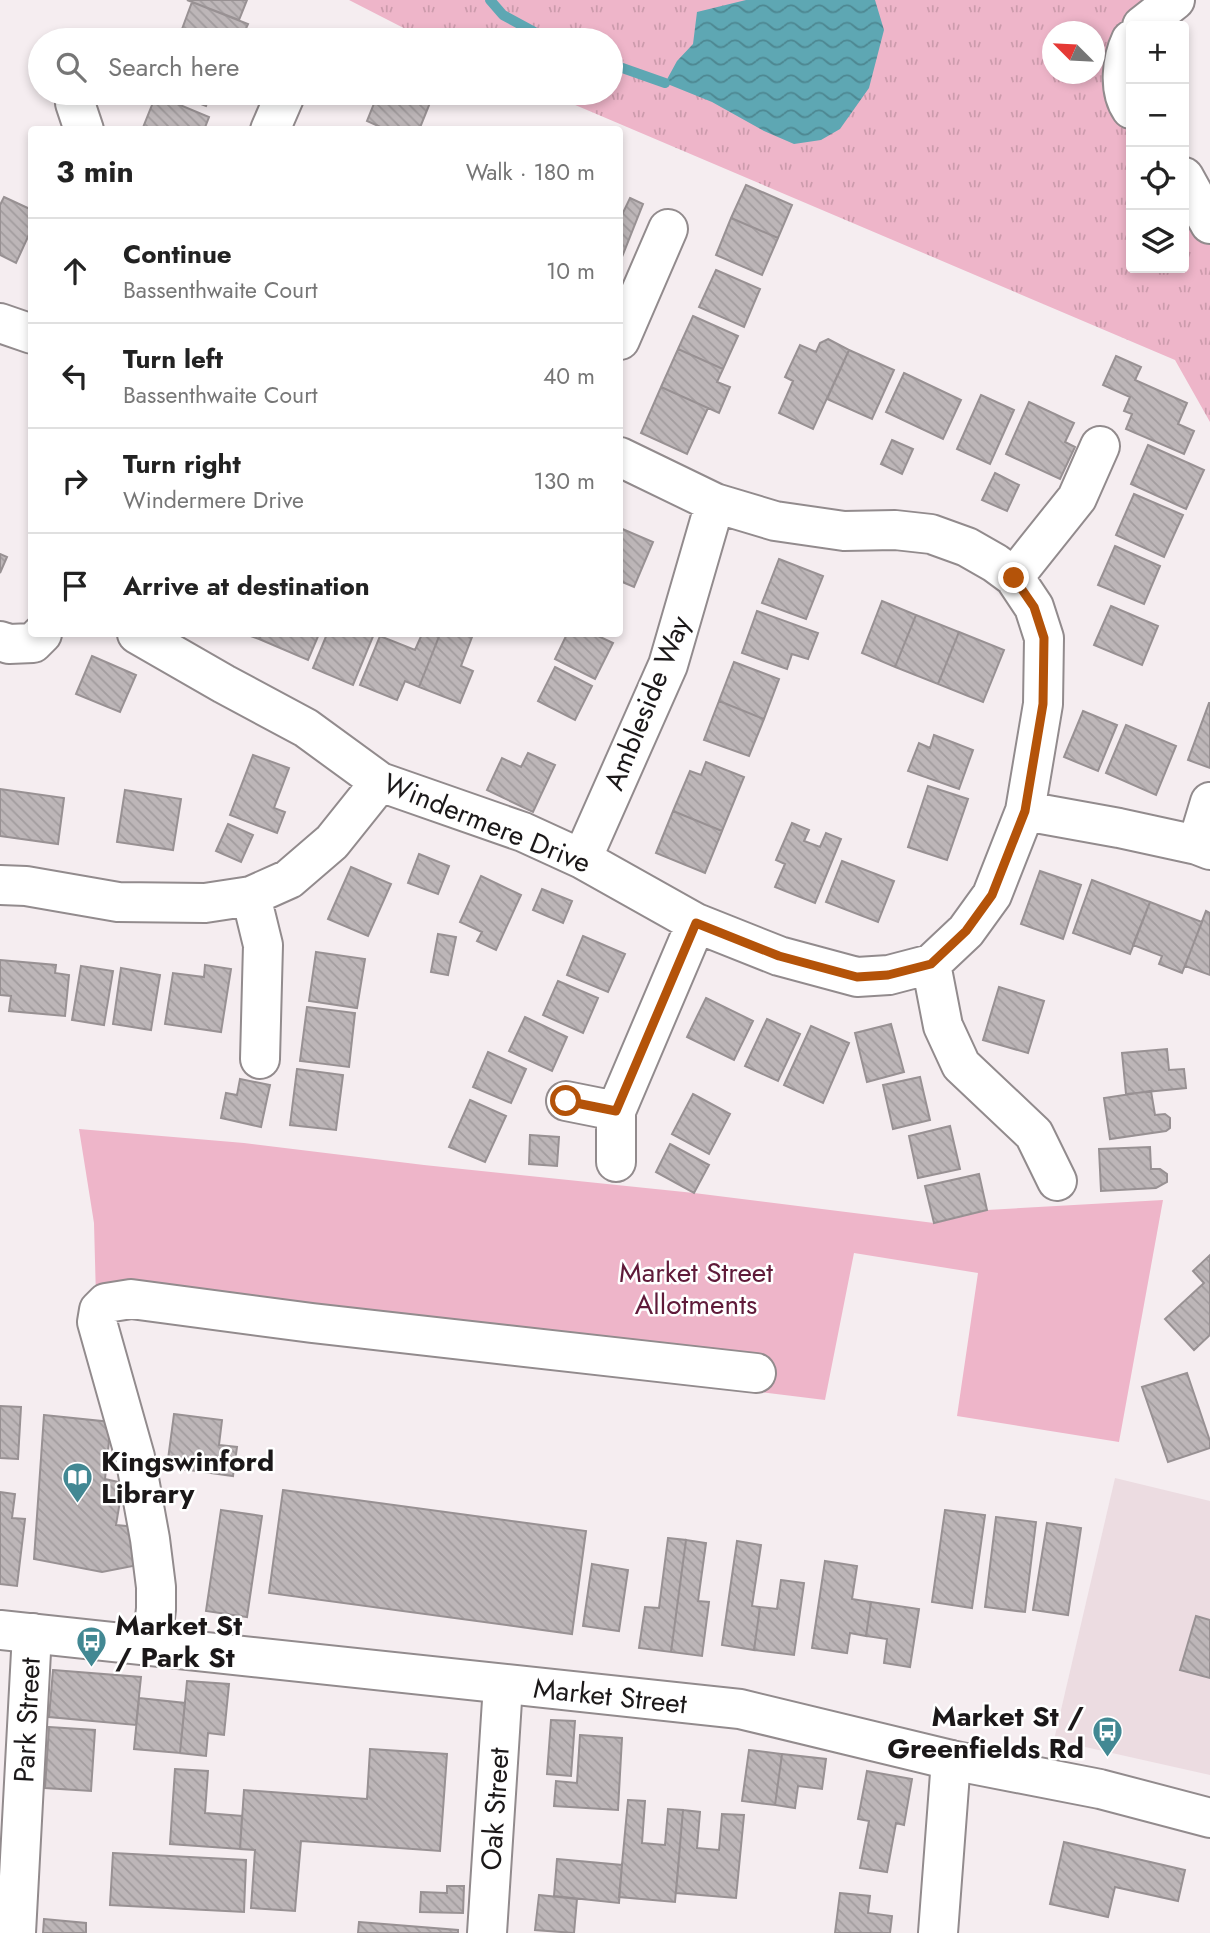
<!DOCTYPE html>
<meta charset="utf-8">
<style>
body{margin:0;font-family:Jost,sans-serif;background:#f2f2f2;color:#222}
.controls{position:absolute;right:21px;top:21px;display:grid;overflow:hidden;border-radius:7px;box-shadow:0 4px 10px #0003}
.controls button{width:63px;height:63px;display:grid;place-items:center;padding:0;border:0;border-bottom:2px solid #e0e0e0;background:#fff;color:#222;font:35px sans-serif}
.compass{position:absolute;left:1042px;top:21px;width:63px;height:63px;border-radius:50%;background:#fff;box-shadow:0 4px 10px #0003;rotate:294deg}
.stop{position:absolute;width:21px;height:21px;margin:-16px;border:5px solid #b45309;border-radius:50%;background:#fff}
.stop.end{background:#b45309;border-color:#fff;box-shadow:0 2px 7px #0008}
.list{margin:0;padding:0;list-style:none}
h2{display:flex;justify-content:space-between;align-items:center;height:91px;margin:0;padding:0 28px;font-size:30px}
h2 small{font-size:23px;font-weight:400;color:#767676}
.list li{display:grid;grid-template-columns:46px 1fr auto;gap:21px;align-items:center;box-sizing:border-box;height:105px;padding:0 28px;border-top:2px solid #e0e0e0}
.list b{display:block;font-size:26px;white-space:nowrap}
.list p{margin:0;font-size:23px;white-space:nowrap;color:#767676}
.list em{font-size:23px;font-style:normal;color:#767676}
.icon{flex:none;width:38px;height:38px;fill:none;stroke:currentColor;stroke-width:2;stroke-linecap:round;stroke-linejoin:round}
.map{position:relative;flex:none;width:1210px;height:1933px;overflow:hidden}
.search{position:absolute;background:#fff;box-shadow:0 4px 10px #0003;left:28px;top:28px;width:595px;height:77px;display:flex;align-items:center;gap:18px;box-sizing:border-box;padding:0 24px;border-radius:38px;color:#767676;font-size:26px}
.panel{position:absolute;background:#fff;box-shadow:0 4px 10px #0003;left:28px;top:126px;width:595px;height:511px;border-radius:7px}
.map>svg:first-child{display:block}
.built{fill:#ecdce1}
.park{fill:url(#park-tufts);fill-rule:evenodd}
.garden{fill:#eeb5c9}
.water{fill:url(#water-waves)}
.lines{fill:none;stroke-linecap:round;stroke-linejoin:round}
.stream{stroke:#5ea7b3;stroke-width:10}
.building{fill:url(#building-back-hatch);stroke:#989193;stroke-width:2}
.minor-casing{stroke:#928b8d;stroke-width:42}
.highway-casing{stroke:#928b8d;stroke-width:42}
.minor{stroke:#fff;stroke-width:38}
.highway{stroke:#fff;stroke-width:38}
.route{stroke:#b45309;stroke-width:9}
.labels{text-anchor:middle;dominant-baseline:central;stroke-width:5;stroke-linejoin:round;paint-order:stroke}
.street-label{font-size:28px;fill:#1b1819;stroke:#fff}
.park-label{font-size:28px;fill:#5f1a39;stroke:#fff}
.poi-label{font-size:28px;font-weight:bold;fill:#1b1819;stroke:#fff;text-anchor:start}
</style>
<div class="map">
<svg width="1210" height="1933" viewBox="0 0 1210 1933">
<defs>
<pattern id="park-tufts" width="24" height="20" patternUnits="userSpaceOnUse" patternTransform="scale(1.75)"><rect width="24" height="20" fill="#eeb5c9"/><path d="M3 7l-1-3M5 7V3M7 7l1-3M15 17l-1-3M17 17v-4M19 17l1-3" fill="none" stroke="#cc9bac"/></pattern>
<pattern id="water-waves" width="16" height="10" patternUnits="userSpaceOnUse" patternTransform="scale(1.75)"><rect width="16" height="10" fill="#5ea7b3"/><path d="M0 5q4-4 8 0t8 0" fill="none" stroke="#4d8791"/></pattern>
<pattern id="building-back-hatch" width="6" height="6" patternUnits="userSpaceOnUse" patternTransform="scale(1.75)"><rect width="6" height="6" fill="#bdb6b8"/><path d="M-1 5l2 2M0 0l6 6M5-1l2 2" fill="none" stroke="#a29c9e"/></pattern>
</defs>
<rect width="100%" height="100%" fill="#f5edf0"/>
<path class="built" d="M 1115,1478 L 1210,1501 L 1210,1775 L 1054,1740 Z"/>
<path class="park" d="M 349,0 L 1178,0 L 1131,26 L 1131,268 L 1184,268 L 1184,181 L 1210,237 L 1210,422 L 1175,360 L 547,93 L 611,93 L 611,40 L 427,40 ZM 1052,32 L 1094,32 L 1094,74 L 1052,74 Z"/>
<path class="garden" d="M 79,1129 L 244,1143 L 424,1165 L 694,1193 L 934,1223 L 987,1210 L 1163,1200 L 1119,1442 L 957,1416 L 978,1273 L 854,1253 L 825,1400 L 265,1331 L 96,1298 L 94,1223 Z"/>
<path class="water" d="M 746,0 L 875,0 L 884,30 L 869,88 L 840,129 L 821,140 L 794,144 L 764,131 L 712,102 L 665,83 L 677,61 L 693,44 L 697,12 Z"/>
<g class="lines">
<path class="stream" d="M 490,0 L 503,15 L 549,40
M 611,64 L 665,83"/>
</g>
<path class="building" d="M 187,0 L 247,0 L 239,20 Z
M 192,2 L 248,24 L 241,40 L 178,40 Z
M 172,93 L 211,93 L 206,106 Z
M 370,93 L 434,93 L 419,130 L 387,130 L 367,121 L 377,96 Z
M 156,95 L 209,117 L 204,130 L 142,130 Z
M 746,185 L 792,205 L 778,238 L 731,218 Z
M 4,197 L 32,210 L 32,228 L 16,263 L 0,255 L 0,205 Z
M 630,198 L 643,204 L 620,262 L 620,219 Z
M 731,218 L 778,238 L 762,275 L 716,255 Z
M 716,270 L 760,289 L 744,327 L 699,307 Z
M 693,316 L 738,336 L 723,369 L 678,349 Z
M 828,339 L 849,350 L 813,429 L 779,413 L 793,381 L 785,377 L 800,345 L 816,352 L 820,343 Z
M 678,349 L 723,369 L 717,382 L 730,387 L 719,413 L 661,387 Z
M 849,350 L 894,370 L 872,419 L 827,399 Z
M 1116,356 L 1141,367 L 1135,380 L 1187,403 L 1178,424 L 1194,431 L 1184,454 L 1126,429 L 1132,414 L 1124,411 L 1130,397 L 1103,385 Z
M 904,373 L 961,400 L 943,439 L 886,412 Z
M 661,387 L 708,408 L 687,454 L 641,433 Z
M 981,395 L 1014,410 L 990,464 L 957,449 Z
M 1029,402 L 1074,423 L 1065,442 L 1075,447 L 1060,479 L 1006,454 Z
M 892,440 L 913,449 L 902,474 L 881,464 Z
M 1148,445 L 1204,470 L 1186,509 L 1131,484 Z
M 995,473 L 1019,485 L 1007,511 L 982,500 Z
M 1134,494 L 1183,515 L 1164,557 L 1116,535 Z
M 620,528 L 653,542 L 634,587 L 620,581 Z
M 1115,546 L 1160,566 L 1144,604 L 1098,585 Z
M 0,554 L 7,557 L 0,573 Z
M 779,559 L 823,576 L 806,619 L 762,603 Z
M 882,601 L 916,615 L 895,667 L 862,653 Z
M 1111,606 L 1158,626 L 1142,665 L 1094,645 Z
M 757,611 L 818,633 L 808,659 L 792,654 L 787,669 L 742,653 Z
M 916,615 L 959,632 L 938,684 L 895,667 Z
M 959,632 L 1004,650 L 983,702 L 938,684 Z
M 245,634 L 262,634 L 259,639 Z
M 262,634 L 319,634 L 308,660 L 259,639 Z
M 327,634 L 374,634 L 353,685 L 313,668 Z
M 422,634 L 440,634 L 419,687 L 405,681 L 397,700 L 360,685 L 380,636 L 415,650 Z
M 440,634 L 465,634 L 472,637 L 461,666 L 473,671 L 460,703 L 419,687 Z
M 567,634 L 594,634 L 613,643 L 595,679 L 555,659 Z
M 92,656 L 136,675 L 120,712 L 76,694 Z
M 734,662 L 779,679 L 764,719 L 719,701 Z
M 555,667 L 592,686 L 575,720 L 538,701 Z
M 719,701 L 764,719 L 749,756 L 704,740 Z
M 1209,703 L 1210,703 L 1210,768 L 1188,760 Z
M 1083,711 L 1117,725 L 1098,771 L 1064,757 Z
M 1126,725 L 1176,746 L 1156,795 L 1106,773 Z
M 934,735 L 973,750 L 959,789 L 908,771 L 919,743 L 930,748 Z
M 528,753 L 555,765 L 533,812 L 487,790 L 502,758 L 521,767 Z
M 253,755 L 289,768 L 274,808 L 285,812 L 277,833 L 230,815 Z
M 706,762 L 744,777 L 722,831 L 673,811 L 690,771 L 701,775 Z
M 928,786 L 968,799 L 947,860 L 908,847 Z
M 0,789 L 64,798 L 58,844 L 0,836 Z
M 125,790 L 181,799 L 173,850 L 117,842 Z
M 673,811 L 722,831 L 705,873 L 656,853 Z
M 792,823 L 809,830 L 804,841 L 820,847 L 826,833 L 841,839 L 815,903 L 775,887 L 785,864 L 776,860 Z
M 228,824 L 253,835 L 241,862 L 216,851 Z
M 419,854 L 449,866 L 438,894 L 408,883 Z
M 842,861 L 894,881 L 878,922 L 826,902 Z
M 351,867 L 391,884 L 368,936 L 328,919 Z
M 1040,871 L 1081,885 L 1063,939 L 1021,924 Z
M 481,876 L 521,895 L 496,950 L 477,941 L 482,932 L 460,922 Z
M 1092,880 L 1150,902 L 1130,954 L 1073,933 Z
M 542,889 L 572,901 L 563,923 L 533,910 Z
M 1150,902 L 1202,922 L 1182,973 L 1159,964 L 1162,956 L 1133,945 Z
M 1206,911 L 1210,913 L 1210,975 L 1185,966 Z
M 438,934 L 456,937 L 448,975 L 431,972 Z
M 583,936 L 625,954 L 608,992 L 567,975 Z
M 316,952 L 365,959 L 357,1008 L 309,1001 Z
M 0,960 L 56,965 L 55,973 L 69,975 L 65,1016 L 9,1011 L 11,996 L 0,995 Z
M 205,965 L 231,969 L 221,1032 L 165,1024 L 173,973 L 204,977 Z
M 81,966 L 113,971 L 104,1025 L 72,1020 Z
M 121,968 L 160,975 L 151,1030 L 113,1024 Z
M 558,981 L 598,998 L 583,1033 L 543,1015 Z
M 999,987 L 1044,1001 L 1028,1053 L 983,1040 Z
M 706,998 L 753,1021 L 734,1060 L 687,1037 Z
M 307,1007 L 355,1013 L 349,1067 L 300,1061 Z
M 525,1017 L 567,1037 L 552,1071 L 509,1051 Z
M 767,1019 L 800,1034 L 778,1081 L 745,1066 Z
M 891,1024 L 904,1072 L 867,1082 L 855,1033 Z
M 811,1026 L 849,1043 L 823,1103 L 784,1085 Z
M 1167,1049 L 1169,1070 L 1184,1069 L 1186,1088 L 1126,1094 L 1122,1053 Z
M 488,1052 L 526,1069 L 511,1103 L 473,1087 Z
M 297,1069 L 343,1075 L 336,1130 L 290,1125 Z
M 920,1077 L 930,1120 L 893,1129 L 883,1085 Z
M 240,1079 L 270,1085 L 261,1127 L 221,1118 L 226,1093 L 237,1095 Z
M 1151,1091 L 1155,1115 L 1165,1114 L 1170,1118 L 1170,1128 L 1166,1131 L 1110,1139 L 1104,1098 Z
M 693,1094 L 730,1114 L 709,1154 L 672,1134 Z
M 470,1100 L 506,1116 L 485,1162 L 449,1147 Z
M 950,1126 L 960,1169 L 918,1178 L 909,1136 Z
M 530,1135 L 559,1137 L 557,1166 L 529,1164 Z
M 670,1144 L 709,1165 L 694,1193 L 656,1172 Z
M 1150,1147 L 1151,1169 L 1160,1169 L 1167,1174 L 1167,1182 L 1156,1188 L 1101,1191 L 1099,1149 Z
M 979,1174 L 987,1210 L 934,1223 L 925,1186 Z
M 1210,1255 L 1210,1335 L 1194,1350 L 1165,1319 L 1204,1283 L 1193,1271 Z
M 1187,1373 L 1210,1441 L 1210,1448 L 1168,1462 L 1142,1387 Z
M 0,1406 L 21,1407 L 18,1459 L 0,1458 Z
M 174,1414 L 222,1420 L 219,1445 L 237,1447 L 233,1476 L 167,1467 Z
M 44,1415 L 111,1422 L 105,1479 L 123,1483 L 116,1525 L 137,1527 L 138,1565 L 102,1572 L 34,1559 Z
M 283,1490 L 586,1531 L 572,1634 L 269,1593 Z
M 0,1492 L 15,1494 L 12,1518 L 25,1519 L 17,1586 L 0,1584 Z
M 221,1510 L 262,1516 L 247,1617 L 206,1611 Z
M 945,1510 L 985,1515 L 972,1608 L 932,1602 Z
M 996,1517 L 1036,1522 L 1025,1612 L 985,1607 Z
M 1047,1523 L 1081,1528 L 1068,1615 L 1033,1610 Z
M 668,1538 L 686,1540 L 671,1652 L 639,1648 L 645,1607 L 659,1608 Z
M 686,1540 L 706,1543 L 698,1601 L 709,1602 L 702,1656 L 671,1652 Z
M 737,1541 L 761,1545 L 752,1606 L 760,1607 L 754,1650 L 722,1645 Z
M 825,1561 L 857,1566 L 852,1599 L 871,1602 L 866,1636 L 850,1633 L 847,1653 L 812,1648 Z
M 592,1564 L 628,1570 L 619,1631 L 583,1626 Z
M 781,1580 L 804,1583 L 794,1655 L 754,1650 L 760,1607 L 777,1609 Z
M 871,1602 L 919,1609 L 910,1667 L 884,1663 L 887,1639 L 866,1636 Z
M 1196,1616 L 1210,1620 L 1210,1678 L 1180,1670 Z
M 53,1670 L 141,1677 L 136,1725 L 49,1717 Z
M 187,1681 L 229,1684 L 224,1735 L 208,1733 L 206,1756 L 180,1753 Z
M 139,1698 L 185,1703 L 180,1753 L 134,1749 Z
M 551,1720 L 575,1721 L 571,1776 L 547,1774 Z
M 49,1727 L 95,1730 L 91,1791 L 45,1788 Z
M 580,1735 L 622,1738 L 618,1810 L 554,1806 L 556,1781 L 577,1783 Z
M 370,1749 L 447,1754 L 440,1851 L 301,1841 L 295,1911 L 251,1908 L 255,1850 L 240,1849 L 244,1790 L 367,1799 Z
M 749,1750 L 782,1754 L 775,1805 L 742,1801 Z
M 782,1754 L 826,1759 L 822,1789 L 798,1786 L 795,1808 L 775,1805 Z
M 175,1769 L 208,1771 L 205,1813 L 242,1816 L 240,1849 L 170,1844 Z
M 867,1771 L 912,1779 L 904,1825 L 896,1823 L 887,1872 L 860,1868 L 869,1821 L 858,1819 Z
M 628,1800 L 645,1801 L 642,1843 L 665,1845 L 668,1809 L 683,1810 L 675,1902 L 619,1897 Z
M 683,1810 L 700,1812 L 697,1848 L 719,1850 L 722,1814 L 744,1815 L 736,1898 L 676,1893 Z
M 1064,1842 L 1185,1870 L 1178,1901 L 1115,1887 L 1108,1917 L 1050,1904 Z
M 113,1853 L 246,1860 L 244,1912 L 110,1905 Z
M 557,1859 L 622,1865 L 619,1903 L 554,1896 Z
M 447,1886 L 464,1886 L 463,1913 L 420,1912 L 421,1892 L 447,1893 Z
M 840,1893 L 870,1896 L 868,1913 L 892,1916 L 890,1933 L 835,1933 Z
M 539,1895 L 577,1899 L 574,1933 L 535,1930 Z
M 44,1919 L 86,1923 L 86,1933 L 43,1933 Z
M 359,1922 L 458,1930 L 458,1933 L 358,1933 Z"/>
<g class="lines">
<defs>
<path id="minor" d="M 1142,26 L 1175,0
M 1131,40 C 1122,59 1118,90 1131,109
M 75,103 L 84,130
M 270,130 L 286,93
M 1184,177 L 1210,224
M 0,323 L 32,334
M 620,340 L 668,229
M 1014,577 L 1077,498 L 1100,446
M 137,634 L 224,684 L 306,728 L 380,782 L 523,832 L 582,859 L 696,923 L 779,956 L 857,977 L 889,975 L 931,964 L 966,931 L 992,895 L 1025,811 L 1043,704 L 1044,638 L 1034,607 L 1014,577 L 995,563 L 967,547 L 931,534 L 895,530 L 844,531 L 775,521 L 715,503 L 620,457
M 0,641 L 9,644 L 33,643 L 42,634
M 1025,811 L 1119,828 L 1197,845 L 1210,850
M 1197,845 L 1210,802
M 582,859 L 668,665 L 715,503
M 0,885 L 26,886 L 118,902 L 205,903 L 251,896 L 289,879 L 332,842 L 380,782
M 251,896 L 263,945 L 260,1059
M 931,964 L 943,1026 L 961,1065 L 1034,1134 L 1057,1181
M 566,1101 L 616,1111
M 616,1162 L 616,1111 L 696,923
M 152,1644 L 156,1609 L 156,1587 L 150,1539 L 135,1457 L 97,1322 L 99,1310 L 106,1303 L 131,1299 L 312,1323 L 756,1373
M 16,1933 L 32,1633
M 487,1933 L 503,1685
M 938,1933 L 951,1760"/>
<path id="highway" d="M 0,1630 L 740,1709 L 951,1760 L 1100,1789 L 1210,1818"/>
</defs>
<use href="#minor" class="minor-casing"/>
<use href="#highway" class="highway-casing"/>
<use href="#minor" class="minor"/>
<use href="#highway" class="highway"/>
</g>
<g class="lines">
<path class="route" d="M 566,1101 L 616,1111 L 696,923 L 779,956 L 857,977 L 888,975 L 931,964 L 966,931 L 992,895 L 1025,811 L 1043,704 L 1044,638 L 1034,607 L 1014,578"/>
</g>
<defs>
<symbol id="library-pin" viewBox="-11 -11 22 30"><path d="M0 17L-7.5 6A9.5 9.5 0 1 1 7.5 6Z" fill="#428893" stroke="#fff"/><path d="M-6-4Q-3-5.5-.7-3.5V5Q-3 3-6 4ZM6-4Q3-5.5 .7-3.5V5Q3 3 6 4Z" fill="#fff"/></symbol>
<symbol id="bus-pin" viewBox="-11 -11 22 30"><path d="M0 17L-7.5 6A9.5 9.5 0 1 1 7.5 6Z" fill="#428893" stroke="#fff"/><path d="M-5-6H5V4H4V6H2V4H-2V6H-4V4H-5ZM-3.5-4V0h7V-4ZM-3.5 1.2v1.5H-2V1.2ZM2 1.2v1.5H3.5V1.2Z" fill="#fff"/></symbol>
</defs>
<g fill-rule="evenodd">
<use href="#library-pin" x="60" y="1460" width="35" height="47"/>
<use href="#bus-pin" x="74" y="1624" width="35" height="47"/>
<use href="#bus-pin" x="1090" y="1714" width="35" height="47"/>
</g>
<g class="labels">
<g class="street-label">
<text transform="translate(647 703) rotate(-68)">Ambleside Way</text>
<text transform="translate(487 823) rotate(22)">Windermere Drive</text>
<text transform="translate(610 1696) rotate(6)">Market Street</text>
<text transform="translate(27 1720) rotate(-87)">Park Street</text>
<text transform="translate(495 1809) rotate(-86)">Oak Street</text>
</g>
<g class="park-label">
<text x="696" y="1272">Market Street<tspan x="696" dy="32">Allotments</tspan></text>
</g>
<g class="poi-label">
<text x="101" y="1461">Kingswinford<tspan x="101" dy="32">Library</tspan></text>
<text x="115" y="1625">Market St<tspan x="115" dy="32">/ Park St</tspan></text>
<text x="1084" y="1716" text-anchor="end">Market St /<tspan x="1084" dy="32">Greenfields Rd</tspan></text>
</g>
</g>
</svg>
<div class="controls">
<button>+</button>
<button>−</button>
<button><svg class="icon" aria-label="locate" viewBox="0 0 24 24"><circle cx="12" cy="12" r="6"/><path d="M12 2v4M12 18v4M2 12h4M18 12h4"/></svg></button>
<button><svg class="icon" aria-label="layers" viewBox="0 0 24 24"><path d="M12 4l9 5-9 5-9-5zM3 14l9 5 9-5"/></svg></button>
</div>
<svg class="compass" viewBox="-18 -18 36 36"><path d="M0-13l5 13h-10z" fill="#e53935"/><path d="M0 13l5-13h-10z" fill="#767676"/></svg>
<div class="stop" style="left:566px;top:1101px"></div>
<div class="stop end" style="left:1014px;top:578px"></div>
<div class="search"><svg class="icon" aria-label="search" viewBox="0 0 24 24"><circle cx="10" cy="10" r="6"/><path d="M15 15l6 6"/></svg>Search here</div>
<section class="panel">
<h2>3 min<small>Walk · 180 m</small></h2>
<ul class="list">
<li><svg class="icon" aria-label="ahead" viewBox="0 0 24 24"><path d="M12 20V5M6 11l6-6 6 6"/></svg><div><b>Continue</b><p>Bassenthwaite Court</p></div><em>10 m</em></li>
<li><svg class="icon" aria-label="left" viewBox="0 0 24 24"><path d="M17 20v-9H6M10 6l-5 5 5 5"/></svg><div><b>Turn left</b><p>Bassenthwaite Court</p></div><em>40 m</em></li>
<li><svg class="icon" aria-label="right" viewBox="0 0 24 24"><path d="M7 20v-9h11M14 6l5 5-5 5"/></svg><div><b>Turn right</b><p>Windermere Drive</p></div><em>130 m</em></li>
<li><svg class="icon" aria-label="arrive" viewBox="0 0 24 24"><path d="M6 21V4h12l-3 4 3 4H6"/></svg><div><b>Arrive at destination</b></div></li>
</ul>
</section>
</div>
